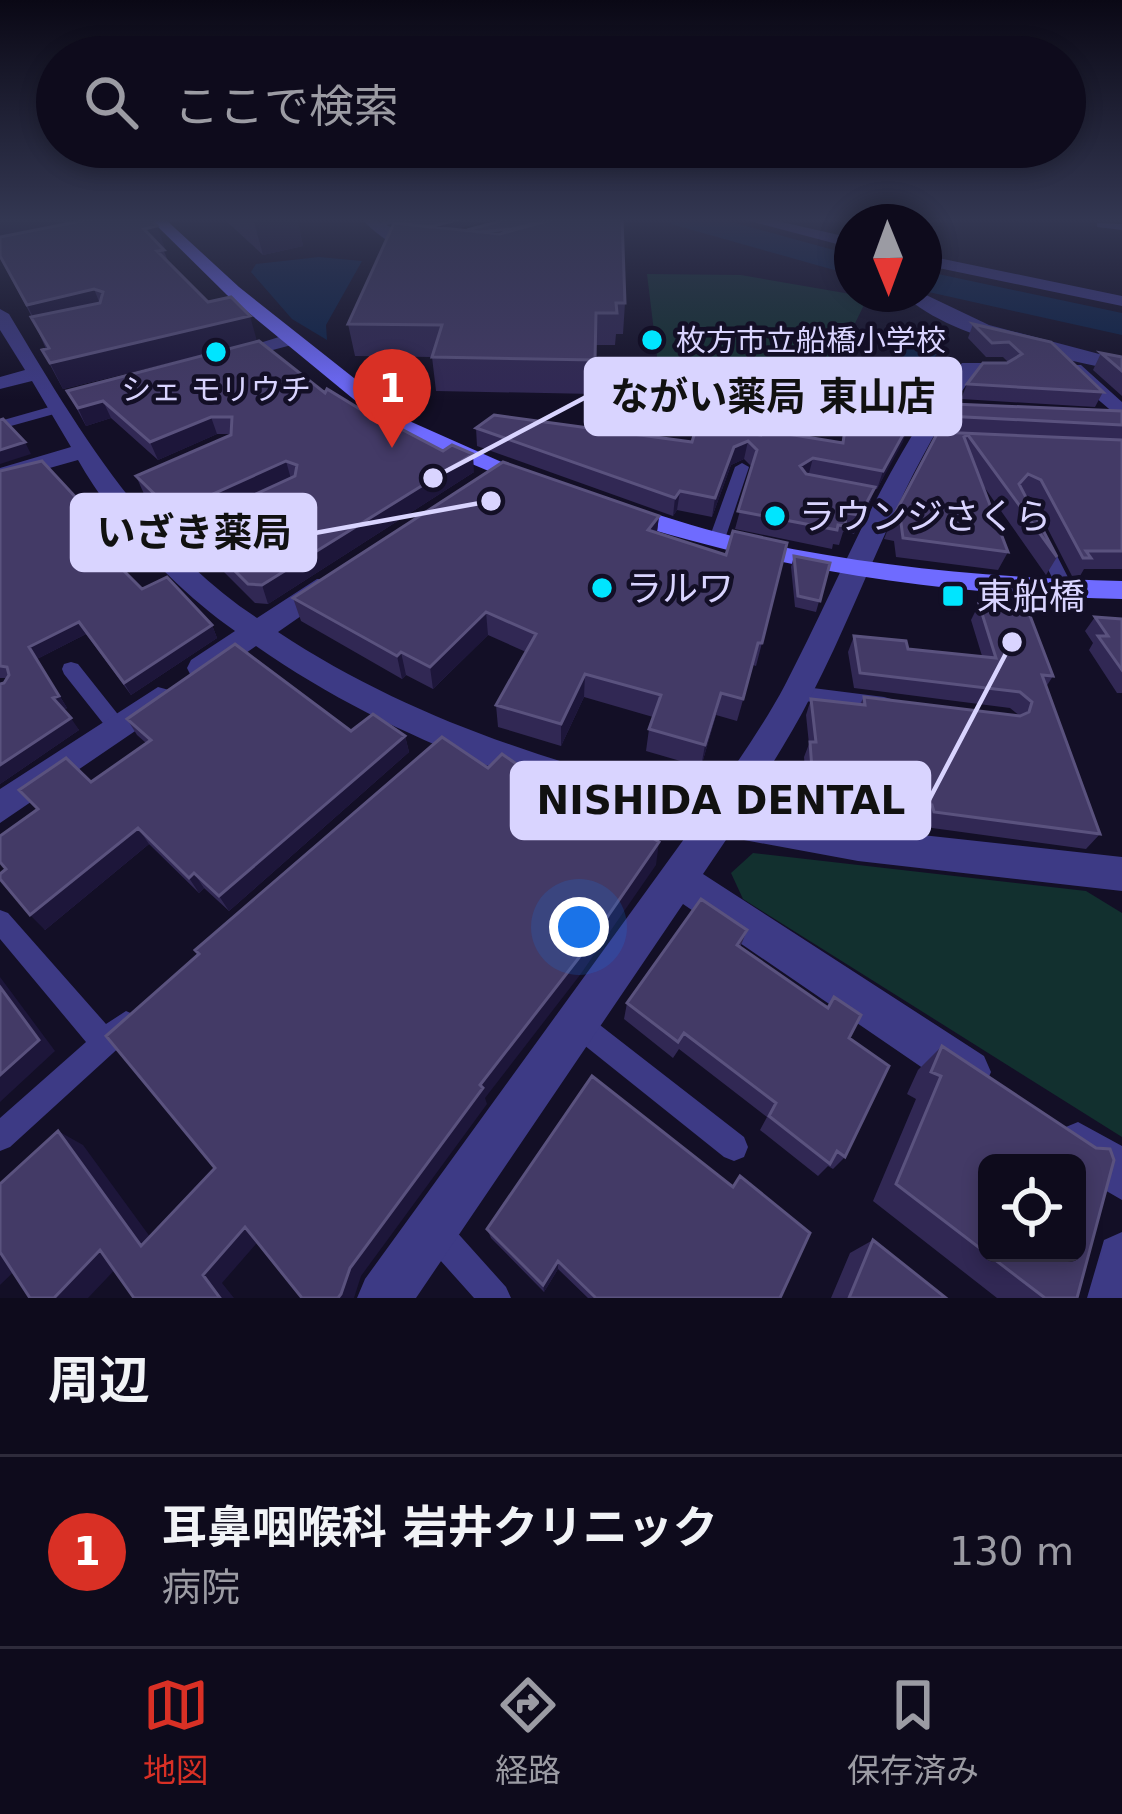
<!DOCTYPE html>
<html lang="ja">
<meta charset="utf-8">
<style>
body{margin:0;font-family:"DejaVu Sans","Noto Sans JP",sans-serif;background:#171425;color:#f1f3f6}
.controls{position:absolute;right:36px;bottom:36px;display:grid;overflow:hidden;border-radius:18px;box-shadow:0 6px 18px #0003}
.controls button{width:108px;height:108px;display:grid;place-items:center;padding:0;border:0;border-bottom:3px solid #2e2b3b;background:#0e0b1c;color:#f1f3f6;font:60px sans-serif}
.compass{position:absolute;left:834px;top:204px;width:108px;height:108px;border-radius:50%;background:#0e0b1c;box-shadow:0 6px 18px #0003;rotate:179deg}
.you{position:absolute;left:579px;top:927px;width:42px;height:42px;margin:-30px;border:9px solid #fff;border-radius:50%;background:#1a73e8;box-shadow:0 0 0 18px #1a73e833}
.badge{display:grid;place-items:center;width:78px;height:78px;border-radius:50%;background:#d93025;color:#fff;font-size:39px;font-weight:700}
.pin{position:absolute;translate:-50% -99px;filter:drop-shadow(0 3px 6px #0008)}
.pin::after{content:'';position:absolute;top:63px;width:42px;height:36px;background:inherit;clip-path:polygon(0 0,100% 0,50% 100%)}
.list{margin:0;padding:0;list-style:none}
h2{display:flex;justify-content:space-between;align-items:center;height:156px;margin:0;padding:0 48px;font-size:51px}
h2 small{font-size:39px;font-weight:400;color:#9b9ba3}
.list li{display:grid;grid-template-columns:78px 1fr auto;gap:36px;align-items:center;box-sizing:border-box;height:192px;padding:0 48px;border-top:3px solid #2e2b3b}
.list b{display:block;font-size:45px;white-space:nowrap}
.list p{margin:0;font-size:39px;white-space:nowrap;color:#9b9ba3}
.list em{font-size:39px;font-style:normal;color:#9b9ba3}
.icon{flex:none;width:66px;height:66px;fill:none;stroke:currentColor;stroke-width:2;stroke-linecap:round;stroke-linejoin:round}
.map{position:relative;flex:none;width:1122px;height:1298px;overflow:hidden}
.search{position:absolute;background:#0e0b1c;box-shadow:0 6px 18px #0003;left:36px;right:36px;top:36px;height:132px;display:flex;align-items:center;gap:30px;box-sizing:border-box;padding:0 42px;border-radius:66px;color:#9b9ba3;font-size:45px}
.sheet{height:348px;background:#0e0b1c}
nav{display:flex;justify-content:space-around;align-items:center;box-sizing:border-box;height:168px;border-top:3px solid #2e2b3b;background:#0e0b1c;font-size:33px;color:#9b9ba3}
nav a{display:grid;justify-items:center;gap:6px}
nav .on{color:#d93025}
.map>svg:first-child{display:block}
.green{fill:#12302f}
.water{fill:#0c2248}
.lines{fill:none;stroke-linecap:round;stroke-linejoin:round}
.river{fill:#0c2248;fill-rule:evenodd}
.lane{fill:#3d3a85;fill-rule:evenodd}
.street{fill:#3d3a85;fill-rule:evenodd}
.secondary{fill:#6f6bff;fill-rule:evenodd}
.wall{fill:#312854}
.shaded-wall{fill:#1d163a}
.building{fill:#433a66;stroke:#5a527e;stroke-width:3;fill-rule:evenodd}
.poi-dot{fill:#00e5ff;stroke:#130f26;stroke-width:4.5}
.labels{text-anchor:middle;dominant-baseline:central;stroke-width:9;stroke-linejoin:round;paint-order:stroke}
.far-poi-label{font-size:30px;fill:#d9d4ff;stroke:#130f26;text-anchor:start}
.poi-label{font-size:36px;fill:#d9d4ff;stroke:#130f26;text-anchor:start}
.leader{fill:none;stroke:#d9d4ff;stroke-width:4.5}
.callout-dot{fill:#d9d4ff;stroke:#130f26;stroke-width:4.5}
.callout{fill:#d9d4ff;stroke:#d9d4ff;stroke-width:4.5}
.callout-label{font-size:39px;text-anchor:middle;font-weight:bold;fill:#111}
</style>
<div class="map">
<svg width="1122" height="1298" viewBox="0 0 1122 1298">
<rect width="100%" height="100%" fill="#130f26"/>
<path class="green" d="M 647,274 L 741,275 L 868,297 L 813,408 L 663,406 Z
M 753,853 L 1086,891 L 1122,913 L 1122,1137 L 743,899 L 731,873 Z"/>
<path class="water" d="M 319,257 L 362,261 L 326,325 L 327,340 L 292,319 L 251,272 L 256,264 Z
M 905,339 L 941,347 L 920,381 L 881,371 Z"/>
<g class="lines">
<path class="river" d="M 667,218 L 717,218 L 852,255 L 852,275 L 671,224 Z
M 924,271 L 1122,313 L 1122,335 L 924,291 Z"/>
<path class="lane" d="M 396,218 L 412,218 L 377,228 L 373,225 Z
M 1097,223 L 1122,224 L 1122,230 L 1097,227 Z
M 60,404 L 66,408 L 65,411 L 0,429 L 0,421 Z
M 742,463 L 749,467 L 725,539 L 717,544 L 711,542 L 709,539 L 735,467 Z
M 212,520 L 220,525 L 217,528 L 166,553 L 160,554 L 152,549 Z
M 1044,541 L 1052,546 L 1074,589 L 1072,593 L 1060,593 L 1058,589 L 1036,546 Z
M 71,662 L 78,664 L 124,722 L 127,727 L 124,732 L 117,735 L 110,732 L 64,674 L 62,669 L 64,664 Z
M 797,686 L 884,697 L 891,699 L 894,704 L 891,709 L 884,711 L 797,700 L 790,698 L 788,693 L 790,688 Z
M 0,910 L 8,913 L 106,1024 L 126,1011 L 135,1015 L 139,1024 L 135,1033 L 10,1147 L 0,1151 L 0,1118 L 86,1042 L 0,939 Z
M 578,1011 L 587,1015 L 744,1137 L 748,1147 L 744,1157 L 734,1161 L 724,1157 L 569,1033 L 565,1024 L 569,1015 Z
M 434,1215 L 445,1219 L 506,1287 L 511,1298 L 474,1298 L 423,1241 L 419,1230 L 423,1219 Z"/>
<path class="street" d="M 159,218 L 189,218 L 130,232 L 123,228 Z
M 360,218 C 380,218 412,238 430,247 C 406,260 378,235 360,218 Z
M 738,218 L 764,218 L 852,238 L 852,248 Z
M 924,255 L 1122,296 L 1122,306 L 924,265 Z
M 903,294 L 924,294 L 989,325 L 1122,360 L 1122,372 C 1058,356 952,341 903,294 Z
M 0,309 L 9,314 C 76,426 145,544 257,618 L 317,579 L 337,579 L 341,585 L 337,591 L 278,632 C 411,720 557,765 711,802 C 736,763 764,725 785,685 C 842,575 885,461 962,363 L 1008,363 L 1008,371 L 975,373 C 901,472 867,588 811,696 C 792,734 767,771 746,808 L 858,828 L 1122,857 L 1122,891 L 858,861 L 728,837 L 703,874 L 984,1056 L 991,1072 L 984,1088 L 968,1095 L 952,1088 L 683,904 L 416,1298 L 357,1298 L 365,1279 L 692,828 C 537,789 389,739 256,646 L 213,676 L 191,676 L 187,668 L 191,660 L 235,631 C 174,588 115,525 78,460 L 0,482 L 0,468 L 71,447 L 32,381 L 0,389 L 0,377 L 25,370 L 0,330 Z
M 292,333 L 299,335 L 299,343 L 228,362 L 218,356 Z
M 1067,365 L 1081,365 L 1122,402 L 1122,420 L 1067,373 Z
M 158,687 L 169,690 L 174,699 L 169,708 L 0,823 L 0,789 Z
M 1078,1122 L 1122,1146 L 1122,1200 L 1077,1174 L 1077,1163 L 1061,1163 L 1054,1146 L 1061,1129 Z
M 1122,1232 L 1122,1298 L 1087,1298 L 1104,1240 Z"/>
<path class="secondary" d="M 149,218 L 164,218 L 239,287 L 407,420 L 542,480 L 538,485 L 522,485 L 391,430 L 227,295 Z
M 620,504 C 662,515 703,530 745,539 C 869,567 995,578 1122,581 L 1122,599 C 947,595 778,571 611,517 L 607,512 Z"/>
</g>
<path class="wall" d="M 0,218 L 165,248 L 163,249 L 169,263 L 208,302 L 257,341 L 63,389 L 42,350 L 46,349 L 32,317 L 0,258 Z
M 223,218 L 297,218 L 303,246 L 263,255 Z
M 397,218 L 498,218 L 455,229 L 625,303 L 623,334 L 616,334 L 615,345 L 595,345 L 594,394 L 436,391 L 432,357 L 355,356 L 348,324 L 395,223 L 395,219 Z
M 973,324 L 1103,392 L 1095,407 L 961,399 L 967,384 L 1008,362 L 1003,357 L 986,357 L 968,338 Z
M 1101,353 L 1122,357 L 1122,396 L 1093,370 Z
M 939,382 L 935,392 L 905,435 L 877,489 L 874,489 L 869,505 L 854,534 L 843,532 L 839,545 L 833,544 L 832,549 L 735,529 L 752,467 L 744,459 L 731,465 L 712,517 L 677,510 L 673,516 L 477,446 L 476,428 L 692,442 L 761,435 L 842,443 L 845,429 L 869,433 L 871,426 L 894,425 L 861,396 L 864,385 Z
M 67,391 L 325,393 L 474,472 L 268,604 L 255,603 L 196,544 L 189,527 L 181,530 L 144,494 L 136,476 L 231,434 L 217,434 L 158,460 L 111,418 L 86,426 Z
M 1122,411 L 1122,569 L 1084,569 L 1080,576 L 1072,576 L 1032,498 L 1024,494 L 1057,557 L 1046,575 L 980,481 L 1008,552 L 998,570 L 896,557 L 894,541 L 884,539 L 891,521 L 940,432 L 947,416 Z
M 0,471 L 114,544 L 101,549 L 142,589 L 212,625 L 217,638 L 131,695 L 86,634 L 37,659 L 67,708 L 63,710 L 79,730 L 0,784 L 0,684 L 4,683 L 7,678 L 0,678 Z
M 659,516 L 657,533 L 762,643 L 756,666 L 753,665 L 737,721 L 716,715 L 701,767 L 646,751 L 649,729 L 653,717 L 584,697 L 561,746 L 498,727 L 496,705 L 526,652 L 488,635 L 433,689 L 406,675 L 402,679 L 301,621 L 293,598 Z
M 794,556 L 830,563 L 816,612 L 795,607 L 791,567 Z
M 979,604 L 1053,676 L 1046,687 L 1100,834 L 1086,849 L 925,827 L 923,820 L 808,813 L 804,757 L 809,744 L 806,715 L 811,699 L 860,704 L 864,697 L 1020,716 L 1010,708 L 854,688 L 848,652 L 854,636 L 908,649 L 982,656 L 971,620 Z
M 1095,617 L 1122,619 L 1122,693 L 1117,693 L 1089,650 L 1093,643 L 1085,631 Z
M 127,719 L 351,731 L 405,736 L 409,752 L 229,911 L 204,888 L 199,893 L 149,844 L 45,930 L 6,869 L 37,810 L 19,790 L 91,782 L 146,743 L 137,735 Z
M 747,930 L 740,948 L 849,1038 L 845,1157 L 833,1169 L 828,1166 L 818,1176 L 760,1130 L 767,1117 L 679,1049 L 673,1058 L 624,1019 L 627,1003 Z
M 942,1046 L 1077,1298 L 997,1298 L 873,1201 L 916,1099 L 907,1094 L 918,1070 Z
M 740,1176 L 780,1298 L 588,1298 L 558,1269 L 544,1292 L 491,1238 L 487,1229 L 732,1186 Z
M 873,1240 L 946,1298 L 831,1298 L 850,1253 Z"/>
<path class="shaded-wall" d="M 0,218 L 133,218 L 0,242 Z
M 253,218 L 297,218 L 303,246 L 263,255 Z
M 464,218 L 498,218 L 419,238 L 418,230 Z
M 157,226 L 165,248 L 151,251 L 144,229 Z
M 94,289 L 104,314 L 39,329 L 27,305 Z
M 250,316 L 257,341 L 63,389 L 50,363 Z
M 939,382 L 935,392 L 906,436 L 910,425 Z
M 103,401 L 111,418 L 86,426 L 78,408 Z
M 211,417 L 217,434 L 158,460 L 150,442 Z
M 909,424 L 903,442 L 877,489 L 883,471 Z
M 748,441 L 744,459 L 731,465 L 712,517 L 715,498 L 734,447 Z
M 25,442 L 31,454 L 0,464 L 0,450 Z
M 473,454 L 474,472 L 268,604 L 262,585 Z
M 813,458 L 808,477 L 800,466 Z
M 286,461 L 291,479 L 181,530 L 173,512 Z
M 875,487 L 869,505 L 854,534 L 860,515 Z
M 680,491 L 677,510 L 673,516 L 675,498 Z
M 659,516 L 656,538 L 648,530 Z
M 107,531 L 114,544 L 97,550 L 91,538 Z
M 486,612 L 488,635 L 433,689 L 430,667 Z
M 79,622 L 86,634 L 37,659 L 67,708 L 62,711 L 53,698 L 29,647 Z
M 212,625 L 217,638 L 131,695 L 124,683 Z
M 401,652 L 406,675 L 402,679 L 397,656 Z
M 585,674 L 584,697 L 561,746 L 561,724 Z
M 721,693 L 716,715 L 701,767 L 705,745 Z
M 71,718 L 79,730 L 0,784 L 0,765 Z
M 405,736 L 409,752 L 229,911 L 219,896 Z
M 138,828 L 149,844 L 45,930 L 30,915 Z
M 659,842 L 656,865 L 580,975 L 485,1098 L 487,1104 L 361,1276 L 354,1298 L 338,1298 L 350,1268 L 480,1085 Z
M 194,873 L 204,888 L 199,893 L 189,878 Z
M 0,977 L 55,1051 L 0,1102 Z
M 58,1131 L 83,1145 L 164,1256 L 141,1246 Z
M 245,1227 L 262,1237 L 222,1283 L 234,1298 L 220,1298 L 203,1275 Z
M 0,1249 L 28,1258 L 0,1285 Z
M 100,1250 L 125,1259 L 88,1298 L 54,1298 Z
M 558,1261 L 558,1269 L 544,1292 L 543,1285 Z"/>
<path class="building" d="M 96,218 L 149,218 L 157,226 L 144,229 L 164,250 L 157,251 L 208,302 L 231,297 L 250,316 L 50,363 L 42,350 L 49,348 L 31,317 L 100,303 L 103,292 L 94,289 L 27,305 L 0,256 L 0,237 Z
M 464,218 L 430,227 L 404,224 L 406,219 L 395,219 Z
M 512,218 L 556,218 L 512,229 L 479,232 L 467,230 Z
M 558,218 L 622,218 L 625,303 L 616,303 L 617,313 L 596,313 L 595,360 L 432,357 L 442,325 L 348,324 L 394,223 L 500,234 Z
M 973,324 L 1051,342 L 1103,392 L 967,384 L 983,363 L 1007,363 L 1022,354 L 1009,342 L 992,343 Z
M 259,341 L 325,393 L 327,389 L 396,431 L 401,429 L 443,451 L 452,445 L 473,454 L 262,585 L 248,584 L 189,525 L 295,476 L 297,465 L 286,461 L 173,512 L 136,476 L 231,435 L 232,417 L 211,417 L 150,442 L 103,401 L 78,408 L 67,391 Z
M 1101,353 L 1122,357 L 1122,371 Z
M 953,404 L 1122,411 L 1122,425 L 947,416 Z
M 494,415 L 692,442 L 697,425 L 761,435 L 763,430 L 843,443 L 845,429 L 870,434 L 871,426 L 909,424 L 883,471 L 813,458 L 800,466 L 806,474 L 875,487 L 860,515 L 846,513 L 845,526 L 838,525 L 837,530 L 738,511 L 757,450 L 748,441 L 734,447 L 715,498 L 680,491 L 675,498 L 476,428 Z
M 3,419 L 25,442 L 0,450 L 0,420 Z
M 938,432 L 1122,440 L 1122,551 L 1086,551 L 1091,558 L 1083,558 L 1041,480 L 1028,474 L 1019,484 L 1057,557 L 968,435 L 964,437 L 1008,552 L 903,538 L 901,523 L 891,521 Z
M 42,461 L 107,531 L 91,538 L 142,589 L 167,577 L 212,625 L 124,683 L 79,622 L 29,647 L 59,696 L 53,698 L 71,718 L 0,765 L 0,684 L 4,683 L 9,675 L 7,667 L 0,666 L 0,471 Z
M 503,462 L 659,516 L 648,530 L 726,555 L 733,531 L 787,543 L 762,643 L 758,643 L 743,699 L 721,693 L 705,745 L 649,729 L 661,695 L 585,674 L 561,724 L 496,705 L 536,634 L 486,612 L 430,667 L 401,652 L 397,656 L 293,598 Z
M 794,556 L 830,563 L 820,601 L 798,596 Z
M 979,604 L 1027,608 L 1053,676 L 1042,675 L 1100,834 L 934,812 L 932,805 L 814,797 L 810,742 L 816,742 L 811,699 L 865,705 L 864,697 L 1020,716 L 1029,712 L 1032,702 L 1020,692 L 860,673 L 854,636 L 906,641 L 908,649 L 996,658 Z
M 1095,617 L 1122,619 L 1122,670 L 1098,636 L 1108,636 Z
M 235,644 L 351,731 L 373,714 L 405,736 L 219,896 L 194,873 L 189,878 L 138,828 L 30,915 L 0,879 L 0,874 L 6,869 L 0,862 L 0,836 L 38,809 L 19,790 L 66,758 L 91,782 L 151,740 L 127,719 Z
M 442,737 L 488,768 L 502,754 L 531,774 L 525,779 L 603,832 L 617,815 L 659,842 L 581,955 L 480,1085 L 483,1088 L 350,1268 L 341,1294 L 338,1298 L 302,1298 L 245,1227 L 203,1275 L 220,1298 L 134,1298 L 100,1250 L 54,1298 L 30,1298 L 0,1252 L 0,1184 L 58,1131 L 141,1246 L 215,1168 L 106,1036 L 199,954 L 195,950 Z
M 701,899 L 747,930 L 737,945 L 828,1008 L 834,997 L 861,1015 L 849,1038 L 889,1066 L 845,1157 L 837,1151 L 830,1164 L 769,1116 L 776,1103 L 684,1033 L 678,1042 L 627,1003 Z
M 0,987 L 39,1040 L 0,1075 Z
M 942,1046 L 1096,1148 L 1110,1149 L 1114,1160 L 1077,1298 L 1045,1298 L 896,1184 L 941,1076 L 931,1072 ZM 987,1163 L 1077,1163 L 1077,1253 L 987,1253 Z
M 592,1076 L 733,1187 L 740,1176 L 810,1233 L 780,1298 L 596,1298 L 558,1261 L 543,1285 L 487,1229 Z
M 873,1240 L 946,1298 L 849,1298 Z"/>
<linearGradient id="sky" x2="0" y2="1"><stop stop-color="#0a0815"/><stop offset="0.55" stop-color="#333752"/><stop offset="1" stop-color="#333752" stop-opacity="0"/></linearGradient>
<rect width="1122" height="400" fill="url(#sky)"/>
<g class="poi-dot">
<circle cx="652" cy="340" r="12"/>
<circle cx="216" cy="352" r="12"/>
<circle cx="775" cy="516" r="12"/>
<circle cx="602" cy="588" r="12"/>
<rect x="941" y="584" width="24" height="24" rx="6"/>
</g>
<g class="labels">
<g class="far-poi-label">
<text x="676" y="340">枚方市立船橋小学校</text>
<text x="216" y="389" text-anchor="middle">シェ モリウチ</text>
</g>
<g class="poi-label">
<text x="799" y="516">ラウンジさくら</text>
<text x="626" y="588">ラルワ</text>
<text x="977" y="596">東船橋</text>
</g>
</g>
<path class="leader" d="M433 478L586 397M491 501L315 533M1012 642L929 800"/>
<g class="callout-dot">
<circle cx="433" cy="478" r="12"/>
<circle cx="491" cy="501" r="12"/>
<circle cx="1012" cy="642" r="12"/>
</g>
<g class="callout">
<rect x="586" y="359" width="374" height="75" rx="12"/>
<rect x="72" y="495" width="243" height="75" rx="12"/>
<rect x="512" y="763" width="417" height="75" rx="12"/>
</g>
<g class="callout-label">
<text x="773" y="410">ながい薬局 東山店</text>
<text x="194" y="546">いざき薬局</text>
<text x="721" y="814">NISHIDA DENTAL</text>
</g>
</svg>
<div class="controls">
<button><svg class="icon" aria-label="locate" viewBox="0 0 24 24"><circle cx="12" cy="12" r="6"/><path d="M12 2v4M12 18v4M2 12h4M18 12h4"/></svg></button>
</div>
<svg class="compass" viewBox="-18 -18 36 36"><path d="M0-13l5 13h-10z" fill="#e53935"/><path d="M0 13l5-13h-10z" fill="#9b9ba3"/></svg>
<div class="you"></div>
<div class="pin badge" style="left:392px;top:448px">1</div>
<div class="search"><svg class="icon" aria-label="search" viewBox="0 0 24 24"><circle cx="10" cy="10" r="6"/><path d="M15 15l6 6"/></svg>ここで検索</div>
</div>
<section class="sheet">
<h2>周辺<small></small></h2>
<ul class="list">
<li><span class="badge">1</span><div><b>耳鼻咽喉科 岩井クリニック</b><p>病院</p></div><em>130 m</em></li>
</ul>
</section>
<nav>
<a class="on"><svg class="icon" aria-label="map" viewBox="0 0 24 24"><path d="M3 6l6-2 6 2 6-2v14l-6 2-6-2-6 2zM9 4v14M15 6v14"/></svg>地図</a>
<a><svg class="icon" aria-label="directions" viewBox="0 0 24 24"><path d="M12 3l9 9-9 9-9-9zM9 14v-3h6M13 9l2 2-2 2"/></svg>経路</a>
<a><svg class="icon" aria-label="saved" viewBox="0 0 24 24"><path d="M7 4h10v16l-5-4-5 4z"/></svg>保存済み</a>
</nav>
